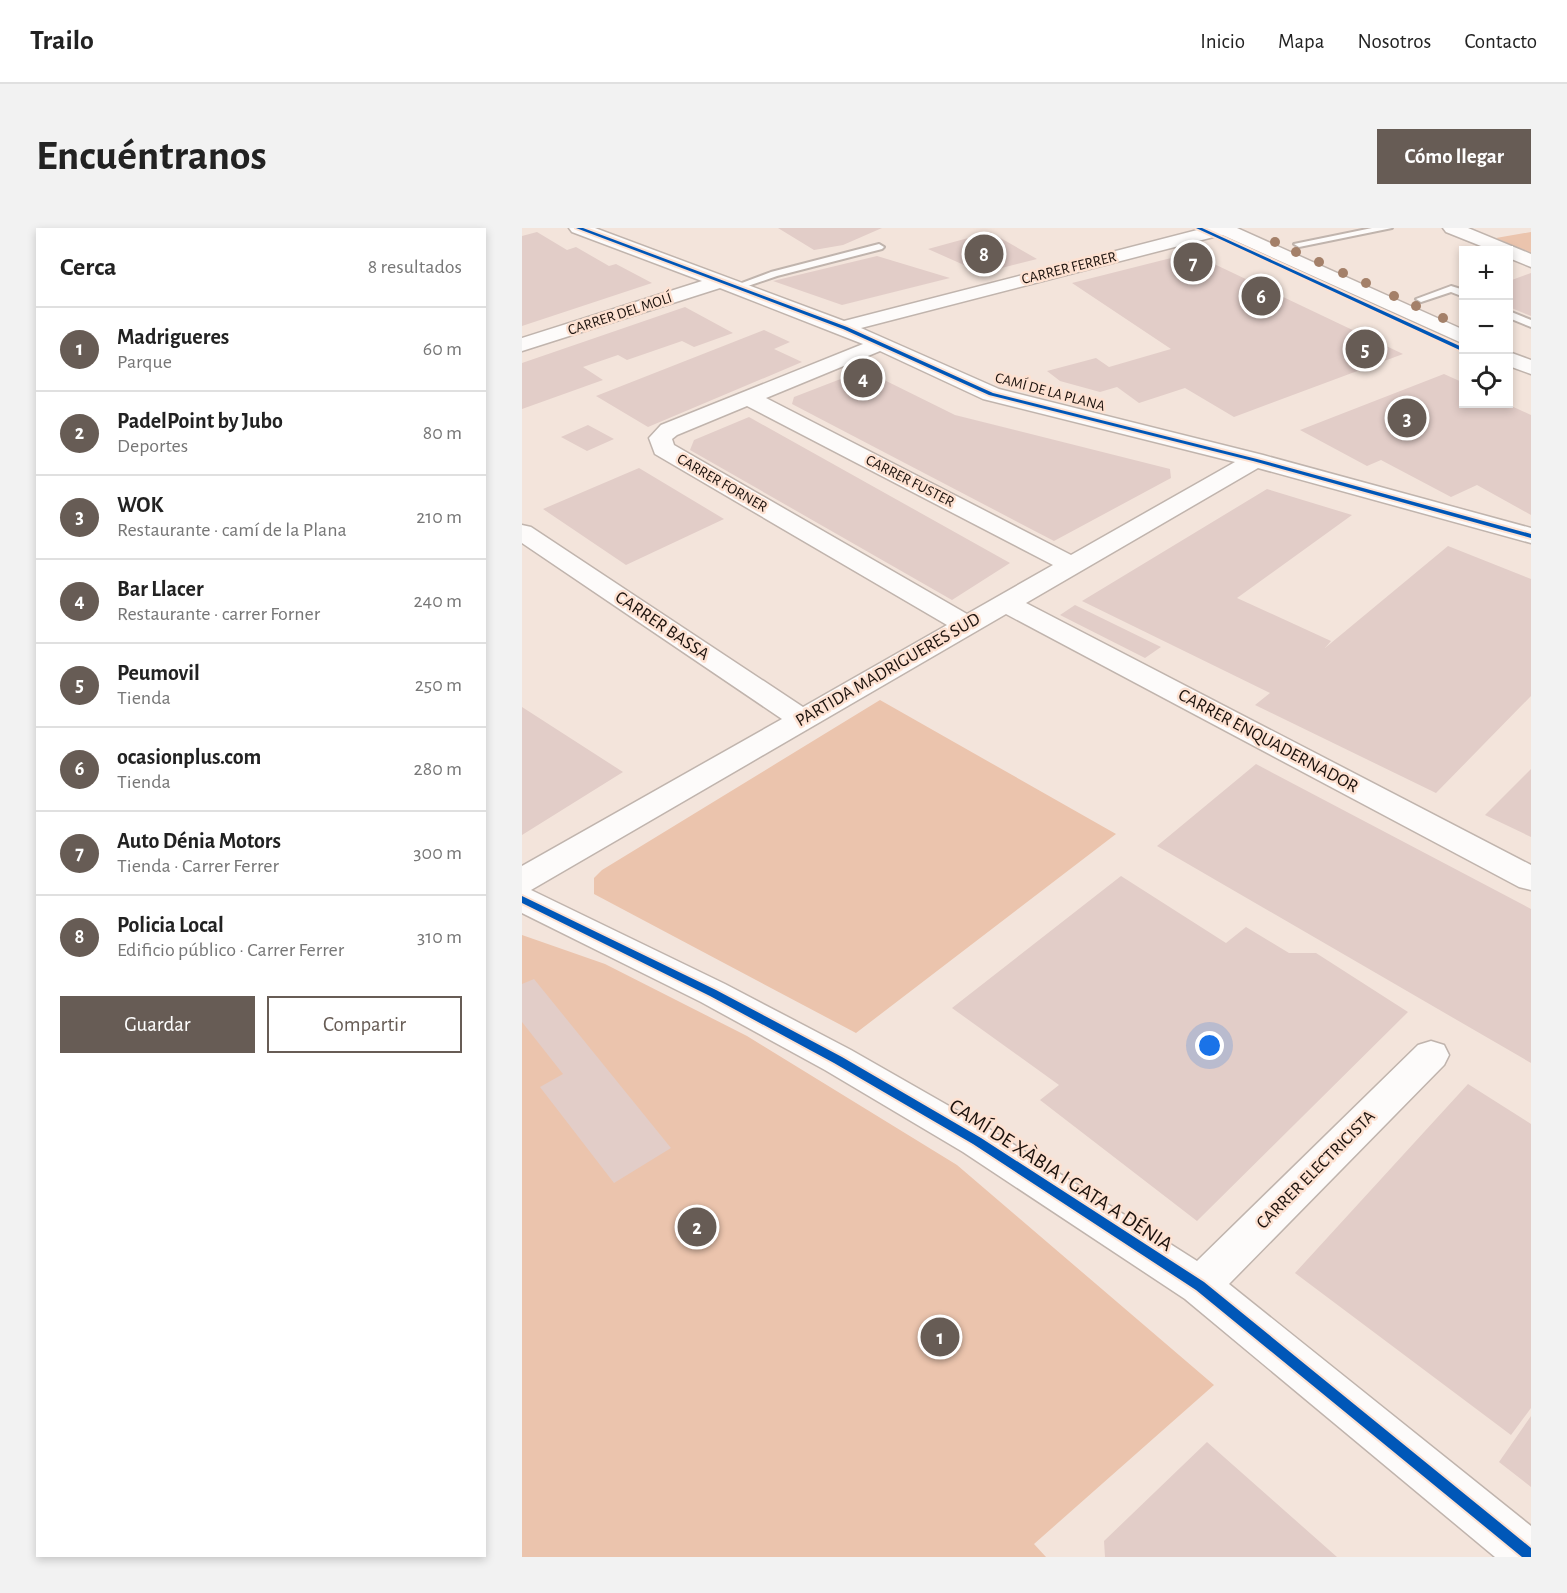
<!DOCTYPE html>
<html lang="es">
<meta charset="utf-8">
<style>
body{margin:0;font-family:"Alegreya Sans",sans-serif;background:#f2f2f2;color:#222}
.controls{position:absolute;right:18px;top:18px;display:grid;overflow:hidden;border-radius:0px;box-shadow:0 3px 9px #0003}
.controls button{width:54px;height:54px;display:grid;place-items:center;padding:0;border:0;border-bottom:2px solid #e0e0e0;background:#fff;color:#222;font:30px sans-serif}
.you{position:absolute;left:688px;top:818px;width:21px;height:21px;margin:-15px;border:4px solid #fff;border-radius:50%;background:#1a73e8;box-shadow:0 0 0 9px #1a73e833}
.badge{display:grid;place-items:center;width:39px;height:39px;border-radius:50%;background:#675c55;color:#fff;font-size:20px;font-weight:700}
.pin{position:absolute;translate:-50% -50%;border:3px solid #fff;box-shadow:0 2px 6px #0006}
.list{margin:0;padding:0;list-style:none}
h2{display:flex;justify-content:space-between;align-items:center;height:78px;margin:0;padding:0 24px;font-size:26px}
h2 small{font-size:20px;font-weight:400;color:#767676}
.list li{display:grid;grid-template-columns:39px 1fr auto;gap:18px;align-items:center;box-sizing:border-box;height:84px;padding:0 24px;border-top:2px solid #e0e0e0}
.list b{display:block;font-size:22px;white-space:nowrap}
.list p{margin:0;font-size:20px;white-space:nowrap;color:#767676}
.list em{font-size:20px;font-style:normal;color:#767676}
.actions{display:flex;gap:12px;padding:18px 24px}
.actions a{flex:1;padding:14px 0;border:2px solid #675c55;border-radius:0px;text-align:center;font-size:21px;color:#675c55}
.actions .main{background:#675c55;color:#fff}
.icon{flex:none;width:33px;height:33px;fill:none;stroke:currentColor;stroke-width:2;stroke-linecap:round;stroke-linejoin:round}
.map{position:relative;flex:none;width:1009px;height:1329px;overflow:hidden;border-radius:0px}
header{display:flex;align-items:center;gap:36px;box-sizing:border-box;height:84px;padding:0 30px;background:#fff;border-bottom:2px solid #e0e0e0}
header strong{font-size:28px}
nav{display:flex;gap:33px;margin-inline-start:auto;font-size:21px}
.intro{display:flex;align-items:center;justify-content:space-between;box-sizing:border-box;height:144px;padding:0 36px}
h1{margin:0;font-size:42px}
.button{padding:15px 27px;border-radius:0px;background:#675c55;color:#fff;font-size:21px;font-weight:700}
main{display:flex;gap:36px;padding:0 36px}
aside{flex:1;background:#fff;border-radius:0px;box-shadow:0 3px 9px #0003}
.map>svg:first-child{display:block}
.green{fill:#ebc4ad}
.building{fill:#e2cdc8}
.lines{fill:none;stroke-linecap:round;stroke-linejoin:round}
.service-casing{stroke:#c0b4ad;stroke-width:4}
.minor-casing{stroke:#c0b4ad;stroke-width:3}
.primary-casing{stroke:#c0b4ad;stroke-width:3}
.service{fill:#fdfbfa;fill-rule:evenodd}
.minor{fill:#fdfbfa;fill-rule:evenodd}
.primary{fill:#fdfbfa;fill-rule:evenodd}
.cycleway-casing{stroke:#fde1d1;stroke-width:4}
.cycleway{fill:#0057b8;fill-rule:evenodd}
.tree{fill:#a48069}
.labels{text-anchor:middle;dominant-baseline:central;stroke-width:5;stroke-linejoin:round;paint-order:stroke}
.far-street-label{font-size:15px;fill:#1c120d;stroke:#fde1d1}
.street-label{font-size:18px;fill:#1c120d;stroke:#fde1d1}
.near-street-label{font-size:21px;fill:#1c120d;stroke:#fde1d1}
</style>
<header>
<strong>Trailo</strong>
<nav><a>Inicio</a><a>Mapa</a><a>Nosotros</a><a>Contacto</a></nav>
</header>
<div class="intro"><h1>Encuéntranos</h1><a class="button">Cómo llegar</a></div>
<main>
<aside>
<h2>Cerca<small>8 resultados</small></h2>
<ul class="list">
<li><span class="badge">1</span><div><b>Madrigueres</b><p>Parque</p></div><em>60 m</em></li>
<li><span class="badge">2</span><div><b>PadelPoint by Jubo</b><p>Deportes</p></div><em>80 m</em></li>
<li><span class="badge">3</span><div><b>WOK</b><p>Restaurante · camí de la Plana</p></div><em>210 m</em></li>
<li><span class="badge">4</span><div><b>Bar Llacer</b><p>Restaurante · carrer Forner</p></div><em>240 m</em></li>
<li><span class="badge">5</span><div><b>Peumovil</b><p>Tienda</p></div><em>250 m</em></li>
<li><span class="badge">6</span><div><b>ocasionplus.com</b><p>Tienda</p></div><em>280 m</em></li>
<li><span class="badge">7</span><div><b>Auto Dénia Motors</b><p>Tienda · Carrer Ferrer</p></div><em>300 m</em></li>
<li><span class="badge">8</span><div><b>Policia Local</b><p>Edificio público · Carrer Ferrer</p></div><em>310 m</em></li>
</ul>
<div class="actions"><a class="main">Guardar</a><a>Compartir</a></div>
</aside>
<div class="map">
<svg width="1009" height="1329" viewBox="0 0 1009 1329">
<rect width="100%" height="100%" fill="#f3e4db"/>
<path class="green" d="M 1009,4 L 1009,26 L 974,10 Z
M 358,472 L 594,606 L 334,805 L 72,666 L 72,650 L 80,642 Z
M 0,707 L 83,736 L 225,808 L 435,937 L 692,1157 L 512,1316 L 524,1329 L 0,1329 Z"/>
<path class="building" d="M 256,0 L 360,0 L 321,17 L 292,22 Z
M 15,4 L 45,22 L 54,19 L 87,38 L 94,36 L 130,55 L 0,98 L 0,8 Z
M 468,4 L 515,31 L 460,45 L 406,21 Z
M 669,25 L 881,126 L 712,189 L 663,160 L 617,175 L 595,159 L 578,164 L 538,153 L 525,143 L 574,130 L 587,139 L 649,121 L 550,55 Z
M 355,28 L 428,50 L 320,77 L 251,53 Z
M 1009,45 L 1009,88 L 987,79 L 987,53 Z
M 163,79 L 211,105 L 172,119 L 160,113 L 105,132 L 96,127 L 61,139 L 81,152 L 0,181 L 0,135 Z
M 242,102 L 268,114 L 252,121 L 280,134 L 126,199 L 74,168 Z
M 342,142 L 433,187 L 648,241 L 649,250 L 532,313 L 270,176 L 272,169 Z
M 922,146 L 942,155 L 942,176 L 985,176 L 1009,187 L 1009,287 L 955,257 L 929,269 L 859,232 L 845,238 L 778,202 Z
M 227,189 L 488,335 L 430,372 L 168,222 L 172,212 Z
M 66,197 L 92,211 L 65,223 L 39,209 Z
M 117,240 L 202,291 L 104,337 L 21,281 Z
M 745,261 L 830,287 L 715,370 L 809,413 L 803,420 L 926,318 L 1009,351 L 1009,468 L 914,565 L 733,477 L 748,465 L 560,373 Z
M 553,377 L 639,419 L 623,430 L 538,387 Z
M 0,479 L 101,544 L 0,607 Z
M 734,536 L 1009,681 L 1009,835 L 635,618 Z
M 1009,541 L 1009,609 L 963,587 Z
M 599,648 L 704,715 L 724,699 L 767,725 L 794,725 L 886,784 L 675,993 L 518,872 L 537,857 L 430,780 Z
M 12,751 L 149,920 L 92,955 L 18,859 L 41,846 L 0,794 L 0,756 Z
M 946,856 L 1009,896 L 1009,1180 L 989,1207 L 773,1045 Z
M 1009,1188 L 1009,1259 L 977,1234 Z
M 685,1214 L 815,1329 L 583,1329 L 582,1313 Z"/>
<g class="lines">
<defs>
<path id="service" d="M 850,0 L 870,0 L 777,19 L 772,16 Z
M 357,16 L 362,19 L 360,21 L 255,48 L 217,61 L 209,59 L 249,44 Z
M 929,58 L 942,62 L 942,69 L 929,64 L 899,74 L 894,71 Z
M 987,83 L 1009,92 L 1009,99 L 987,90 Z"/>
<path id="minor" d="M 47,0 L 73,0 L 322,93 L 683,0 L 709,0 L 707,5 L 339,100 L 477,161 L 741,227 L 1009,300 L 1009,315 L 736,240 L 504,375 L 1009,637 L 1009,662 L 997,659 L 484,386 L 9,662 L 203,756 L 329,822 L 469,902 L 675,1033 L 896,817 L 909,813 L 922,817 L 927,827 L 922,837 L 707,1056 L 1009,1298 L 1009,1329 L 973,1329 L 663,1071 L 441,924 L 303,842 L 179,774 L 0,685 L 0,638 L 260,491 L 0,315 L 0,297 L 9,299 L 281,479 L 425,397 L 133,226 L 127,210 L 139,197 L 341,116 L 198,60 L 0,123 L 0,110 L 180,53 L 50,4 ZM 358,123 L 461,171 L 713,234 L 549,327 L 244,170 ZM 225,178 L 531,337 L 445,386 L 152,217 L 150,211 L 155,207 Z
M 921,0 L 946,0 L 1009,26 L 1009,39 L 987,30 L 987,22 L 969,22 L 924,4 Z"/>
<path id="primary" d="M 691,0 L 715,0 L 942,102 L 942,116 L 694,4 Z
M 987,124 L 1009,132 L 1009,146 L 987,138 Z"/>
</defs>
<use href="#service" class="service-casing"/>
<use href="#minor" class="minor-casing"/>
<use href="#primary" class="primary-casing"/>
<use href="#service" class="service"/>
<use href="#minor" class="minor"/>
<use href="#primary" class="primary"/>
<defs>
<path id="cycleway" d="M 54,0 L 61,0 L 325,99 L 471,165 L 735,231 L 1009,306 L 1009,310 L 731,233 L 467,167 L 321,101 Z
M 674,0 L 680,0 L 942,120 L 942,124 Z
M 0,668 L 194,762 L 320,829 L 459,910 L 682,1054 L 1009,1320 L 1009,1329 L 1000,1329 L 674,1062 L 451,916 L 312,835 L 188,768 L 0,675 Z"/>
</defs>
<use href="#cycleway" class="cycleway-casing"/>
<use href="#cycleway" class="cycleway"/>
</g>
<g class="tree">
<circle cx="753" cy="14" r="5"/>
<circle cx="774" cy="24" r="5"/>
<circle cx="797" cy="34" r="5"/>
<circle cx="821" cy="45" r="5"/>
<circle cx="844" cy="55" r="5"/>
<circle cx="872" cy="68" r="5"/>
<circle cx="894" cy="78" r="5"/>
<circle cx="921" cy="90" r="5"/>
</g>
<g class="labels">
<g class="far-street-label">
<text transform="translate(547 40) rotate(-14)">CARRER FERRER</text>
<text transform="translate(98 86) rotate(-18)">CARRER DEL MOLÍ</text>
<text transform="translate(528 164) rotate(15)">CAMÍ DE LA PLANA</text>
<text transform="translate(388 253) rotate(27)">CARRER FUSTER</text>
<text transform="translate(200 255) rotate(30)">CARRER FORNER</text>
</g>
<g class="street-label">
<text transform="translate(140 398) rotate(34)">CARRER BASSA</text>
<text transform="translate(366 442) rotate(-30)">PARTIDA MADRIGUERES SUD</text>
<text transform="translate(746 513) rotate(28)">CARRER ENQUADERNADOR</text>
<text transform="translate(794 942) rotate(-45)">CARRER ELECTRICISTA</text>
</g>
<g class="near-street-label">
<text transform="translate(539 947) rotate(33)">CAMÍ DE XÀBIA I GATA A DÉNIA</text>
</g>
</g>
</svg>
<div class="controls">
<button>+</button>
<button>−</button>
<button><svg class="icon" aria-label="locate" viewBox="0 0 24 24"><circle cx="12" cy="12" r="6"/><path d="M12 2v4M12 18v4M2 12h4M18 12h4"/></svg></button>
</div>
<div class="you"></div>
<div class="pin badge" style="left:418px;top:1109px">1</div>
<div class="pin badge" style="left:175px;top:999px">2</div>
<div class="pin badge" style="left:885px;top:190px">3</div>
<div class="pin badge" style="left:341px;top:150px">4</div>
<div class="pin badge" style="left:843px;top:121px">5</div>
<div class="pin badge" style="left:739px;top:68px">6</div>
<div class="pin badge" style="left:671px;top:34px">7</div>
<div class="pin badge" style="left:462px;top:26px">8</div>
</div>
</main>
